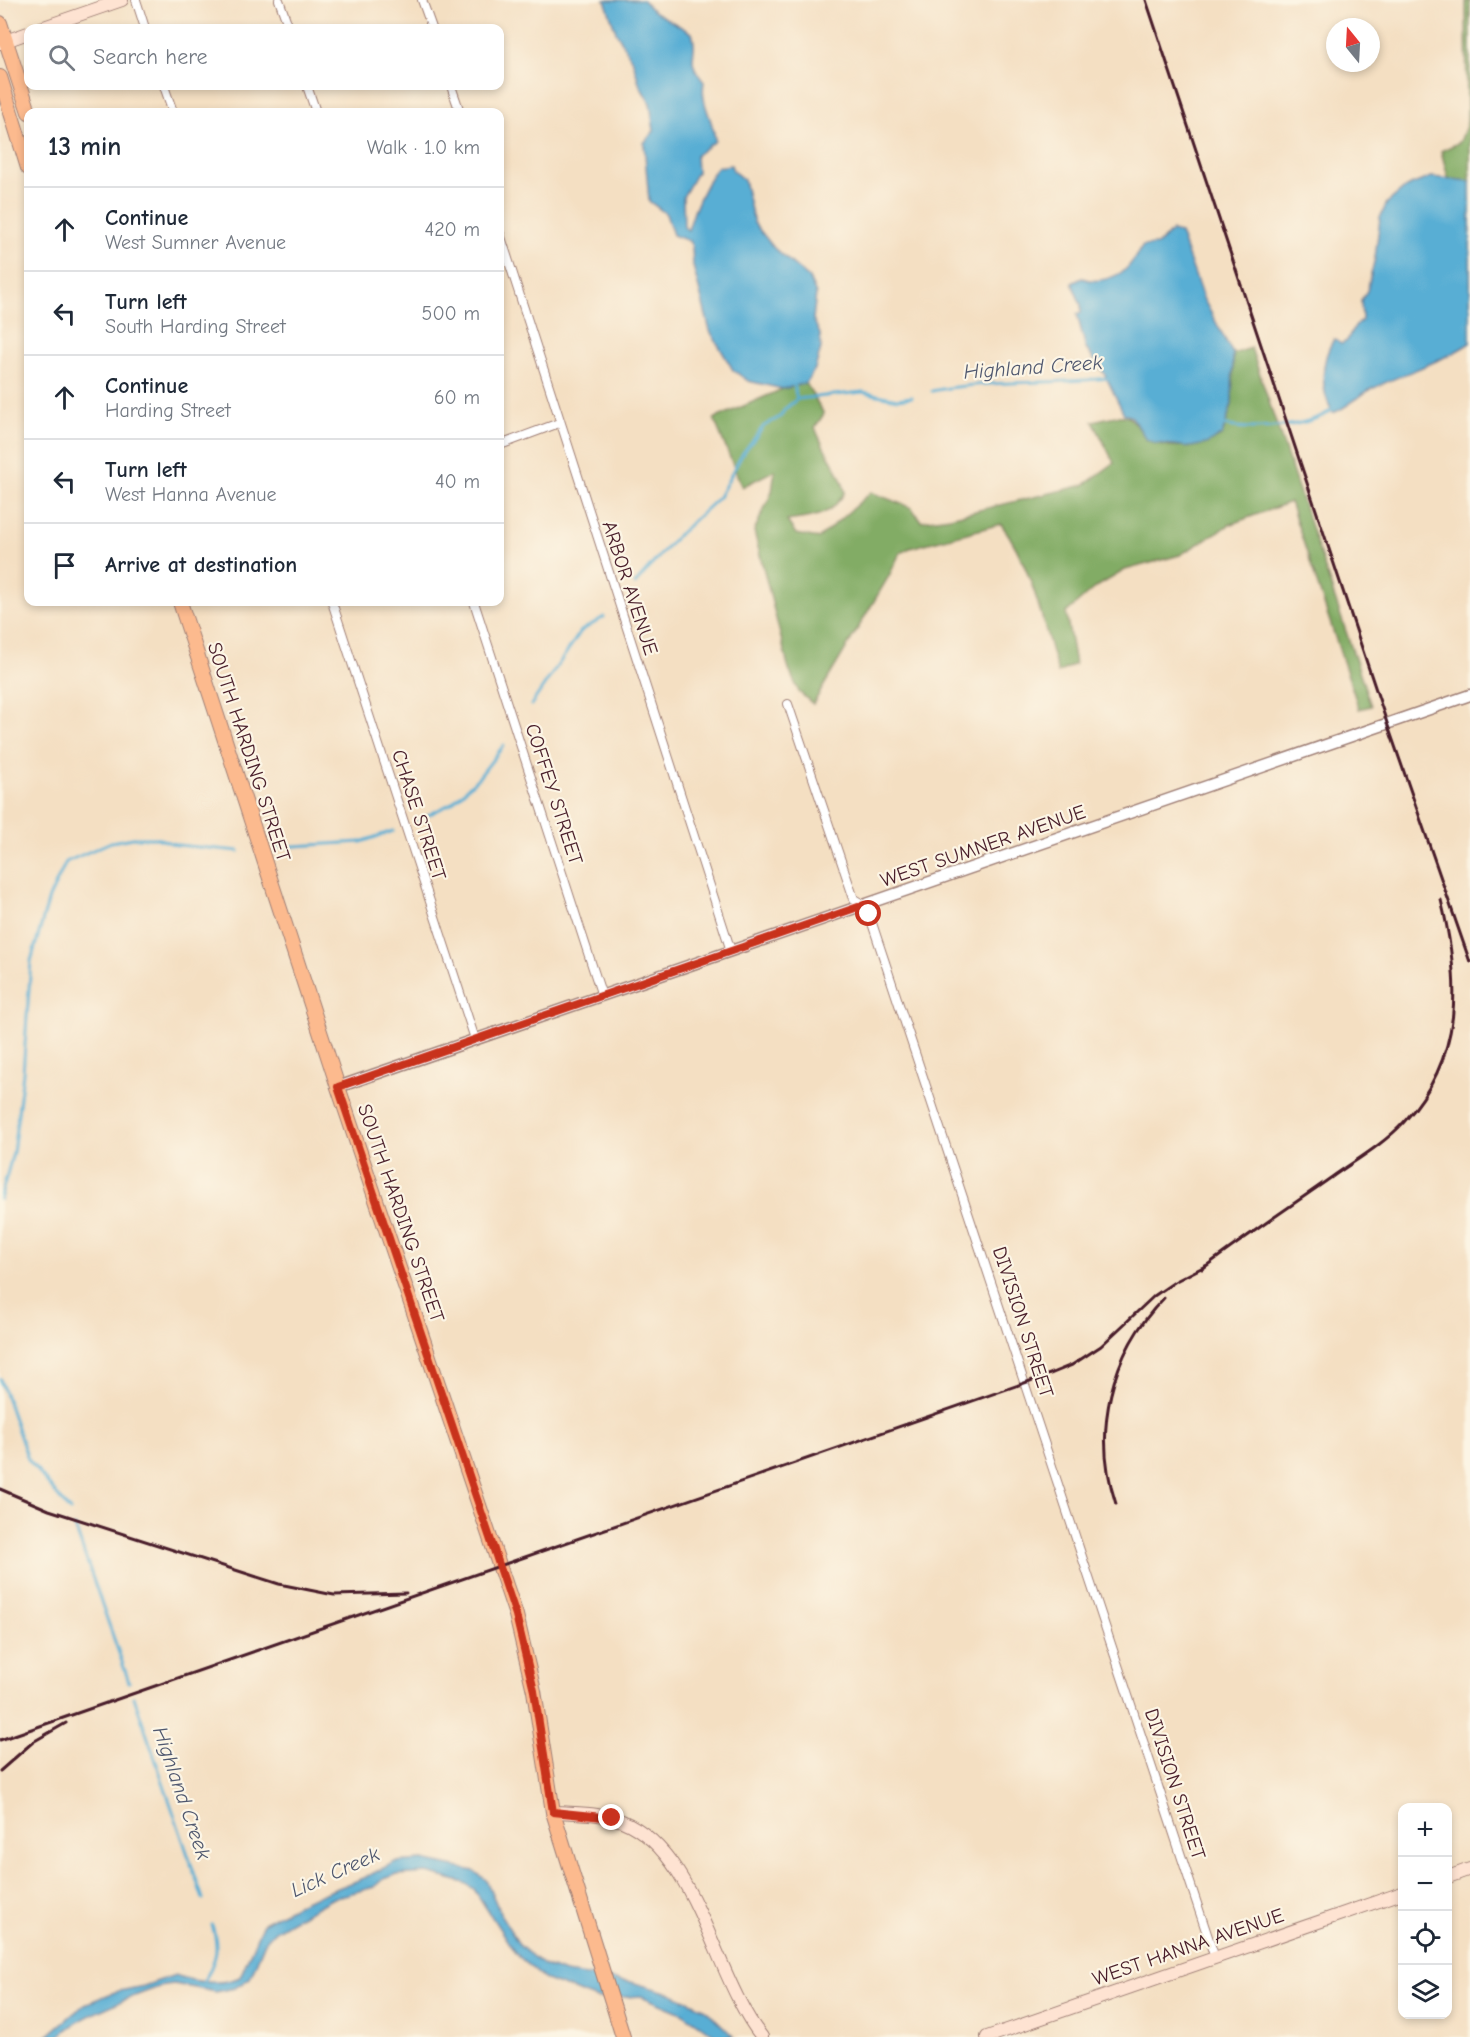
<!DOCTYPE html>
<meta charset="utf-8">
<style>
body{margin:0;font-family:"Comic Neue",sans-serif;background:#f2f2f3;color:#1f2937}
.controls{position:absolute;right:18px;bottom:18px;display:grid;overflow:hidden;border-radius:12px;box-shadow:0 3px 9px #0003}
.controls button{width:54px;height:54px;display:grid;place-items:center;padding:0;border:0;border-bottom:2px solid #e0e1e3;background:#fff;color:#1f2937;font:30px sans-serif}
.compass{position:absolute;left:1326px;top:18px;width:54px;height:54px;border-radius:50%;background:#fff;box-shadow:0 3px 9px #0003;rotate:342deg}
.stop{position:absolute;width:18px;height:18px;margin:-14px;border:4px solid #c8321e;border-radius:50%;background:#fff}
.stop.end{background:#c8321e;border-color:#fff;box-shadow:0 2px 6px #0008}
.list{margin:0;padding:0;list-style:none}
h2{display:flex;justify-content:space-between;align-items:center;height:78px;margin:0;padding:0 24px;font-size:26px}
h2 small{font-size:20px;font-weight:400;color:#747a83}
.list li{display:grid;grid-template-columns:39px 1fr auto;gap:18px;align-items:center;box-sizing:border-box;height:84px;padding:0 24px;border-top:2px solid #e0e1e3}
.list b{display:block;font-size:22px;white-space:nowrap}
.list p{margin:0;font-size:20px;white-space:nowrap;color:#747a83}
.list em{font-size:20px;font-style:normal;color:#747a83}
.icon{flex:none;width:33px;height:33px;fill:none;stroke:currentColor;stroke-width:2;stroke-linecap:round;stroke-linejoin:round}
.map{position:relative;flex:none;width:1470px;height:2037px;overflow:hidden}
.search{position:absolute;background:#fff;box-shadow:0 3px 9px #0003;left:24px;top:24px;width:480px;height:66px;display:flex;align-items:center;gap:15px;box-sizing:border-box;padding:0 21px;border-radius:12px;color:#747a83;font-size:22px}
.panel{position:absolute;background:#fff;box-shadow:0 3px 9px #0003;left:24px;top:108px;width:480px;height:498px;border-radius:12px}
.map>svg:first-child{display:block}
.forest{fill:#82ac65;stroke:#666648;stroke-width:1.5}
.water{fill:#58aed4;stroke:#516680;stroke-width:1.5}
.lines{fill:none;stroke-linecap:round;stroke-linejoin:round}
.stream{stroke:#58aed4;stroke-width:3}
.minor-casing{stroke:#9f7f76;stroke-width:10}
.tertiary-casing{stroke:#9f7f76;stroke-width:13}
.secondary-casing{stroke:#9f7f76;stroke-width:14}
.primary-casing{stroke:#9f7f76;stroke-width:16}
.minor{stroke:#fff;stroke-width:8}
.tertiary{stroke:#fff;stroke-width:10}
.secondary{stroke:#fee3d2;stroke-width:12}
.primary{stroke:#fcba8e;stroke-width:14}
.rail{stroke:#4a1f2b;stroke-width:3}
.route{stroke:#c8321e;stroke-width:8}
.labels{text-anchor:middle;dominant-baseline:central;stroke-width:4.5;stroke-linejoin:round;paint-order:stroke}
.street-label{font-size:20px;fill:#4a1f2b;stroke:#fcf5e5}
.water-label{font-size:21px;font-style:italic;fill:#50586f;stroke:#fcf5e5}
</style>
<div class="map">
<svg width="1470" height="2037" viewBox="0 0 1470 2037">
<rect width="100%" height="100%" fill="#fcf5e5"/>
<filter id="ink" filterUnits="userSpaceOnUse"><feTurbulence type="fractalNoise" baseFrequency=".0167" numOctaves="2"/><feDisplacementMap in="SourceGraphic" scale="12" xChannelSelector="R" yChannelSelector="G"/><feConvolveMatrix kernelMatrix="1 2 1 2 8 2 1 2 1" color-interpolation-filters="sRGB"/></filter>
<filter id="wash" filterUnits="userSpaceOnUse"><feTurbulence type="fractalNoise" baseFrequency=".008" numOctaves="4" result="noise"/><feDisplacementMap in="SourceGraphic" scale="24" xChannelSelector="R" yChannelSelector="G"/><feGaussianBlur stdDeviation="1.35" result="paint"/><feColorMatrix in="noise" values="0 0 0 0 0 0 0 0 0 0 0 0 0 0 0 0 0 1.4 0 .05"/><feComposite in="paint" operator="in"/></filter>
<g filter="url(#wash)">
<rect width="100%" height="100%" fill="#f4dfc2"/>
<path class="forest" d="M 1466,0 L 1470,0 L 1470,181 L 1449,181 L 1441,151 L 1460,142 L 1467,123 Z
M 1251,348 L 1371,706 L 1359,709 L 1290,502 L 1229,525 L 1180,555 L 1125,570 L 1093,589 L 1066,613 L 1075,664 L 1058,673 C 1043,624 1032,565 1001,524 L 910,548 L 900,553 L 889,576 L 813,704 L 799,692 L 789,670 L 754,531 L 772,492 L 775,470 L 742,487 L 714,419 L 787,387 L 806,383 L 824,414 L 815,427 C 823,452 840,467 845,492 C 830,517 815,517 787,521 L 796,534 L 819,538 L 871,492 L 912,508 L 921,521 L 950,517 L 1084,485 L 1114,463 L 1093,421 C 1124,414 1129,409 1146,439 C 1173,452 1196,445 1222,435 L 1232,404 L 1233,354 Z"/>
<path class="water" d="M 605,0 L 643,0 L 653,11 L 692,33 C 700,56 683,56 704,82 C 700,105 714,119 715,141 L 696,155 L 697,172 L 683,197 L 684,227 L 688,230 C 694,209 704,186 717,167 L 731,165 L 733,171 L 744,180 L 754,223 L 774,248 L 809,278 L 816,294 L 813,319 L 820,334 L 821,348 L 815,369 L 806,383 L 783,389 L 748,381 L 733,370 L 710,331 L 693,266 L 692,246 L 689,241 L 673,235 L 666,214 L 649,201 L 644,143 L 654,131 L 650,103 L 640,86 L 633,62 L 616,32 Z
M 1431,177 L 1470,181 L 1470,343 C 1438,364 1402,373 1368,391 C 1355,398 1347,408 1333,413 C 1320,391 1320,361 1334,339 L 1341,344 L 1347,341 L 1352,330 L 1362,320 L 1361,300 L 1367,291 L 1375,258 L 1380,218 L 1387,203 L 1406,187 Z
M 1172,231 L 1180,233 L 1203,298 L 1233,354 L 1232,404 L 1222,435 L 1206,444 L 1191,447 L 1154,443 L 1146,439 L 1132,417 L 1124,414 L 1104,373 L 1086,349 L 1077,314 L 1081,312 L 1081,305 L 1072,283 L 1082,278 C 1096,284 1115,278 1126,269 C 1132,264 1138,252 1143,246 L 1157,245 Z
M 423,1860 L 474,1871 L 486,1880 L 502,1917 L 520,1946 L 543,1965 L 565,1973 L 631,1982 L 670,1993 L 704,2008 L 734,2037 L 718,2037 L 682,2013 L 641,1996 L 597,1999 L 544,1979 L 515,1953 L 474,1889 L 465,1883 L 427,1873 L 395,1875 L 383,1879 L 374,1887 L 333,1898 L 290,1922 L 275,1931 L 265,1942 L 250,1978 L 235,1988 L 216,1992 L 174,1984 L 165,1985 C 139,1994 76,2017 59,2037 L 46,2037 L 85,2004 L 115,1992 L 144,1986 L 175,1975 C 193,1982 222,1986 240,1977 L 263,1923 L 304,1901 L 364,1878 L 395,1862 Z"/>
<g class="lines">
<path class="stream" d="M 794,386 L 797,399
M 932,391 C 990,379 1049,385 1108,378
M 1223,425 C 1251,431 1310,428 1333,409
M 635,584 L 677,536 L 719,497 L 743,453 L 764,426 L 780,417 L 785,409 L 797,399 L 863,392 L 897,399 L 912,397
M 531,705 L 581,631 L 604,617
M 416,821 L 452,803 L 479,777 L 504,745
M 277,847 L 361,842 L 393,831
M 0,1199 L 13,1153 L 23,1073 L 31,961 L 49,898 L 66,862 L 111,842 L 133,838 L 157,838 L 177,845 L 239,851
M 0,1379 L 28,1459 L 70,1511
M 75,1527 L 129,1682
M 134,1697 L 203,1899
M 204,1982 C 216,1959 220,1950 212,1925"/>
</g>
</g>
<g filter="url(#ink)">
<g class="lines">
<defs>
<path id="minor" d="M 136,0 L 145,28
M 279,0 L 289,28
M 422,0 L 432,28
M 164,86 L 173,112
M 307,86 L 316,112
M 451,86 L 460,112
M 500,234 L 731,951
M 500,445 L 559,423
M 332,602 L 475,1039
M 474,602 L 602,996
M 788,704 L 854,899 L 864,905 L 869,914 L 1215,1958"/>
<path id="tertiary" d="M 338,1087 L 1470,695"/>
<path id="secondary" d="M 41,28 L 122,0
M 0,43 L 28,33
M 553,1812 C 576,1813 600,1813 622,1821 C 698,1852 713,1976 762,2037
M 1448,1877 L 1470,1869
M 987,2037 L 1402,1893"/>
<path id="primary" d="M 0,23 L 29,112
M 0,77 L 28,168
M 180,602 L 338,1087 L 516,1615 L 534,1691 L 553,1812 L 623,2037"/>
</defs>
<use href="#minor" class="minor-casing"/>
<use href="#tertiary" class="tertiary-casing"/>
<use href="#secondary" class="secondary-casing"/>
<use href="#primary" class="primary-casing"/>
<use href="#minor" class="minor"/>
<use href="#tertiary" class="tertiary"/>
<use href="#secondary" class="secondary"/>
<use href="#primary" class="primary"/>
<path class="rail" d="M 1146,0 L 1387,723 L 1470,962
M 1202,1269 C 1244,1237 1288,1208 1332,1177 C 1356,1160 1384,1144 1404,1122 C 1464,1056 1461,982 1441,900
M 0,1489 L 49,1510 L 279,1584 L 334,1595 L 406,1593
M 1116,1504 C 1092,1432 1110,1353 1164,1298
M 0,1740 L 1050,1374 L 1072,1365 L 1101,1346 L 1154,1296 L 1176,1281 L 1207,1265
M 0,1771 L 33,1742 L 66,1723"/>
</g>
</g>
<g class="lines" filter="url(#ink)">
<path class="route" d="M 612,1818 L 553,1812 L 534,1691 L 516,1615 L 338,1087 L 864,905 L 869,914"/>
</g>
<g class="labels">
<g class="street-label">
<text transform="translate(630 588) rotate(72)">ARBOR AVENUE</text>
<text transform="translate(249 752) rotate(72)">SOUTH HARDING STREET</text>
<text transform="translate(554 794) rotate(72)">COFFEY STREET</text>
<text transform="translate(419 815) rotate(72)">CHASE STREET</text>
<text transform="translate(983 846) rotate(-19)">WEST SUMNER AVENUE</text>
<text transform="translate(401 1213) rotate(71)">SOUTH HARDING STREET</text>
<text transform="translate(1023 1322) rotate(72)">DIVISION STREET</text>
<text transform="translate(1175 1784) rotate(72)">DIVISION STREET</text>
<text transform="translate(1188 1947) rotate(-19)">WEST HANNA AVENUE</text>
</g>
<g class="water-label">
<text transform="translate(1033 367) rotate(-4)">Highland Creek</text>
<text transform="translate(182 1793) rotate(71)">Highland Creek</text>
<text transform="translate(335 1872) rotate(-24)">Lick Creek</text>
</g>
</g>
</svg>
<div class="controls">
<button>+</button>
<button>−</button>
<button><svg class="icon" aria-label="locate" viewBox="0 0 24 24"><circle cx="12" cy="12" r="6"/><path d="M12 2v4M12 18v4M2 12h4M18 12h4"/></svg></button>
<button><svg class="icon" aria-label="layers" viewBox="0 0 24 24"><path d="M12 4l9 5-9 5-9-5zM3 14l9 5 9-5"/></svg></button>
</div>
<svg class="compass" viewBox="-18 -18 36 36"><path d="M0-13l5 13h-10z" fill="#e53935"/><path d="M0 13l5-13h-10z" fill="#747a83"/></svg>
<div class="stop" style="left:869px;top:914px"></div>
<div class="stop end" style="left:612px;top:1818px"></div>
<div class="search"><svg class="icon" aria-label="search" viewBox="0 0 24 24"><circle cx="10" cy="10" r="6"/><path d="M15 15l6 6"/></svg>Search here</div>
<section class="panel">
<h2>13 min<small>Walk · 1.0 km</small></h2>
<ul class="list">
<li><svg class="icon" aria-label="ahead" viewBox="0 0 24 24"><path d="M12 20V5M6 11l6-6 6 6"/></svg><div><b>Continue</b><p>West Sumner Avenue</p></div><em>420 m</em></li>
<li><svg class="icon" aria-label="left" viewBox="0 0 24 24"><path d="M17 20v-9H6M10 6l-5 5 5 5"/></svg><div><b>Turn left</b><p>South Harding Street</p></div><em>500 m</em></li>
<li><svg class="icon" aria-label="ahead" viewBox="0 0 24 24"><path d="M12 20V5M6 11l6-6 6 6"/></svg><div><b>Continue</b><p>Harding Street</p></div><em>60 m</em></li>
<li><svg class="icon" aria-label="left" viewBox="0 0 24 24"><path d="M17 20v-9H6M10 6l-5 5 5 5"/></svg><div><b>Turn left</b><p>West Hanna Avenue</p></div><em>40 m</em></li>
<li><svg class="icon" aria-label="arrive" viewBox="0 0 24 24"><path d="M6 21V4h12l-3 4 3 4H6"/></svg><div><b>Arrive at destination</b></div></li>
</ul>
</section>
</div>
